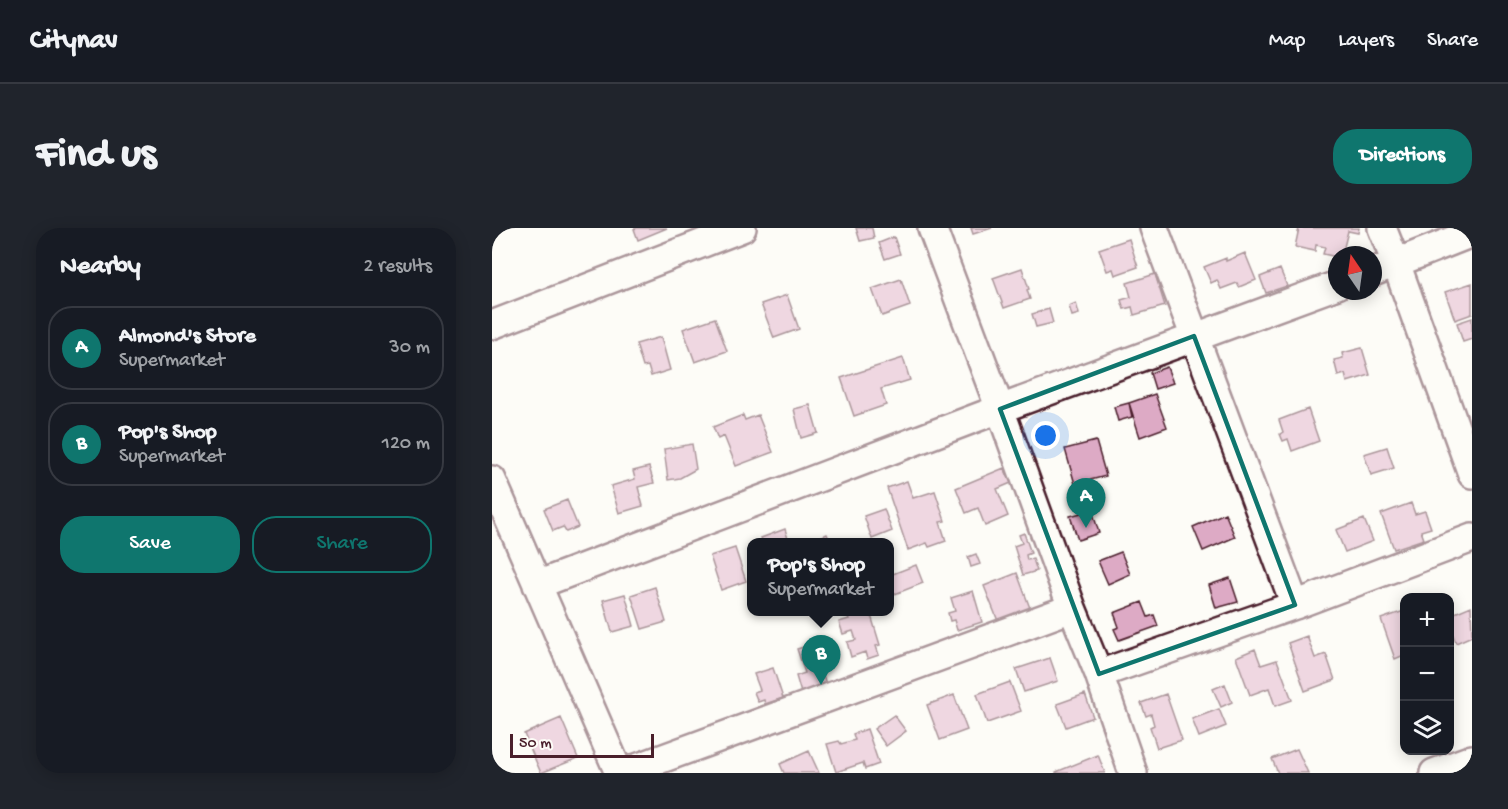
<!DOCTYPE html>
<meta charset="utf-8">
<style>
body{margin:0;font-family:"Gochi Hand",sans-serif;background:#20242c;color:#f1f3f6}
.controls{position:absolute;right:18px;bottom:18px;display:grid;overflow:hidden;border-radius:12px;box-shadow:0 3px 15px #0003}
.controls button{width:54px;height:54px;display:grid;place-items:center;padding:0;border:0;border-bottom:2px solid #363941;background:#171b24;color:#f1f3f6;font:30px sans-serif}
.compass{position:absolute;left:836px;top:18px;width:54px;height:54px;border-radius:50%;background:#171b24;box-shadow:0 3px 15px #0003;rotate:347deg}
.scale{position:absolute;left:18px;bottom:15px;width:144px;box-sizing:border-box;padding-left:6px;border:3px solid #4a1f2b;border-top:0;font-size:16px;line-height:21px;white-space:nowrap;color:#4a1f2b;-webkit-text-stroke:4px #fdfcf7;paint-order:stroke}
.you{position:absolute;left:554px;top:208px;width:21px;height:21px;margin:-15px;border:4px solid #fff;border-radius:50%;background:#1a73e8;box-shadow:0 0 0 9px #1a73e833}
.badge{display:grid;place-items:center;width:39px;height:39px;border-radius:50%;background:#0f766e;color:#fff;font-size:20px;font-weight:700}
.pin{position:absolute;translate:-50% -50px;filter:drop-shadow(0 2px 3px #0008)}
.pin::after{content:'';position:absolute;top:32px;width:21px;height:18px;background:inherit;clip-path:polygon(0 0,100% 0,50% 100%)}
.popup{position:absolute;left:255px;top:310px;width:147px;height:78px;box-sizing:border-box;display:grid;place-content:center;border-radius:12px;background:#171b24;filter:drop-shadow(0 2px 4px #0005);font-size:20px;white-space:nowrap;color:#9ea1a6}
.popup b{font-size:22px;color:#f1f3f6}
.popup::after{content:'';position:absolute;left:50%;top:100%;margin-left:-12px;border:12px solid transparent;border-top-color:#171b24}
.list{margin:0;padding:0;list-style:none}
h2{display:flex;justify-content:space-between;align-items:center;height:78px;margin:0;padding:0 24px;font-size:26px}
h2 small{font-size:20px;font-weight:400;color:#9ea1a6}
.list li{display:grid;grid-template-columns:39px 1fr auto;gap:18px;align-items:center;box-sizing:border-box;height:84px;margin:0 12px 12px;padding:0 12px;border:2px solid #363941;border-radius:24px}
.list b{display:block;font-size:22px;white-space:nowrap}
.list p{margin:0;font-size:20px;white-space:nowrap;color:#9ea1a6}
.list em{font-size:20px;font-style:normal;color:#9ea1a6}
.actions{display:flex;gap:12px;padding:18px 24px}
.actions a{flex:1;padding:14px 0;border:2px solid #0f766e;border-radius:24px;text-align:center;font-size:21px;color:#0f766e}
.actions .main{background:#0f766e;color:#fff}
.icon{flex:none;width:33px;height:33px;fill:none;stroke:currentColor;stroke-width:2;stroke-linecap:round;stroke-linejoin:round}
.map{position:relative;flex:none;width:980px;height:545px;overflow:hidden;border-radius:24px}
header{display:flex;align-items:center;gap:36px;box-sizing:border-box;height:84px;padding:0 30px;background:#171b24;border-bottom:2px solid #363941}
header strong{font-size:28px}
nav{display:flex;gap:33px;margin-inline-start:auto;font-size:21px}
.intro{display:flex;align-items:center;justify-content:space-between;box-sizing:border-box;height:144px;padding:0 36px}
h1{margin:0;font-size:42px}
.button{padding:15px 27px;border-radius:24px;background:#0f766e;color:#fff;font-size:21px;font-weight:700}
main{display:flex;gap:36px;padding:0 36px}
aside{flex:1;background:#171b24;border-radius:24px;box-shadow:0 3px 15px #0003}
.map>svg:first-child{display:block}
.building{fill:#ddaac5;stroke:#4a1f2b;stroke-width:1.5}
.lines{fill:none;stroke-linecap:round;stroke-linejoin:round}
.minor-casing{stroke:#4a1f2b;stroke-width:32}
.minor{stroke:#fdfcf7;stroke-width:27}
.marked{fill:none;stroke:#0f766e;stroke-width:4.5;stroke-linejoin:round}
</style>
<header>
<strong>Citynav</strong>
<nav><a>Map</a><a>Layers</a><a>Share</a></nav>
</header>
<div class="intro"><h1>Find us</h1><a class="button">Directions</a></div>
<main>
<aside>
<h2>Nearby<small>2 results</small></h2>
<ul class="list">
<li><span class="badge">A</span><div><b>Almond's Store</b><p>Supermarket</p></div><em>30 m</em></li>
<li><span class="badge">B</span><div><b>Pop's Shop</b><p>Supermarket</p></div><em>120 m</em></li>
</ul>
<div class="actions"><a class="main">Save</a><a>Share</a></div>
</aside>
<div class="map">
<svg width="980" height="545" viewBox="0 0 980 545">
<rect width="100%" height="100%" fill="#fdfcf7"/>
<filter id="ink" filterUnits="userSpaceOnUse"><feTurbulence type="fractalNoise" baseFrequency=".0167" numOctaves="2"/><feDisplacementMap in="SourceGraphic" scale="12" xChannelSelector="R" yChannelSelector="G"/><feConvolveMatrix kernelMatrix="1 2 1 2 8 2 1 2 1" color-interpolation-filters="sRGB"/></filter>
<g filter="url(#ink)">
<path class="building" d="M 145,0 L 175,0 L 146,12 L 142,1 Z
M 364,0 L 380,0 L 382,10 L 368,13 Z
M 479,0 L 500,0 L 481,6 Z
M 807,0 L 867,0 L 866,5 L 856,3 L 850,27 L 845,27 L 845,29 L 831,26 L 833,19 L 824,17 L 823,23 L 803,19 Z
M 402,9 L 408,26 L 393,31 L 387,15 Z
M 637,11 L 646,39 L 623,47 L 621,41 L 615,43 L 607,21 Z
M 753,25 L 764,52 L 747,59 L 745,55 L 729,61 L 725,52 L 719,55 L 712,39 L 734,30 L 734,33 Z
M 530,40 L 537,61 L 535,62 L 538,71 L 512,80 L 501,50 Z
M 788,41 L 795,58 L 774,65 L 768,49 Z
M 663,46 L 673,78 L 642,87 L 640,79 L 632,81 L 629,72 L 639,69 L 635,55 Z
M 409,51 L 418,78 L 390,88 L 380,61 Z
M 980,55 L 980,86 L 963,92 L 953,64 Z
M 295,67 L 307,101 L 282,110 L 269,76 Z
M 584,75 L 587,86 L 580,88 L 577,78 Z
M 557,81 L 561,95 L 544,99 L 540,86 Z
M 223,90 L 235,123 L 203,134 L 191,101 Z
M 980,90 L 980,111 L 971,114 L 965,95 Z
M 169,109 L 178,142 L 159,148 L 156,138 L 151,139 L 144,116 Z
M 870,120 L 878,147 L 855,154 L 853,146 L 846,148 L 842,132 L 851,130 L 850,125 Z
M 411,130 L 418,152 L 389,161 L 394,177 L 362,188 L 349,150 Z
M 675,139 L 681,155 L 663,161 L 658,145 Z
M 663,166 L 675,199 L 648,209 L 637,175 Z
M 637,175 L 640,189 L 626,193 L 622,179 Z
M 318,177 L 326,205 L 309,210 L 302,181 Z
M 816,181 L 827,213 L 800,223 L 796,211 L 791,213 L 788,206 L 791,204 L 787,192 Z
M 251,187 L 253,192 L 266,187 L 281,224 L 244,238 L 232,208 L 226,211 L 221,199 Z
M 604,213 L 614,248 L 583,256 L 573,221 Z
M 200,216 L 204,241 L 188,250 L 176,252 L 172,221 Z
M 895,219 L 902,240 L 879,247 L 872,226 Z
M 157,239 L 162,255 L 146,259 L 151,278 L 127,285 L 119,258 L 143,251 L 141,243 Z
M 512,240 L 519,255 L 505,261 L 516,288 L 493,298 L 486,280 L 474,285 L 464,260 Z
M 415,253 L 421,270 L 443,263 L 453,293 L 448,294 L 454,313 L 437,319 L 435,315 L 416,322 L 395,260 Z
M 75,272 L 86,299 L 74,304 L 71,299 L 61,303 L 52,281 Z
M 919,275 L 923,286 L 933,283 L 939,300 L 929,303 L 932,311 L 902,321 L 889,286 Z
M 392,281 L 400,303 L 380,311 L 372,288 Z
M 600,282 L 607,305 L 586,312 L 578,288 Z
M 733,285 L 743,309 L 711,323 L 701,299 Z
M 872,291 L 881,313 L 853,324 L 844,302 Z
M 293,301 L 297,314 L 271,314 L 269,310 Z
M 532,305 L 539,325 L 534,327 L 535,332 L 541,331 L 545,343 L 531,347 L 522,318 L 530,315 L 527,307 Z
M 335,306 L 338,313 L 341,312 L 341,314 L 327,314 L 326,310 Z
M 243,320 L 254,353 L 229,362 L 218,328 Z
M 629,324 L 638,346 L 616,356 L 606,333 Z
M 484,326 L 488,336 L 479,339 L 476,329 Z
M 424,337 L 431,355 L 398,368 L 398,347 Z
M 525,345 L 538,380 L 506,393 L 492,358 Z
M 738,350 L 746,374 L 724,380 L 717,357 Z
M 163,359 L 174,394 L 150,401 L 139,367 Z
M 481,363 L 490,394 L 465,402 L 462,392 L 458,393 L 456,385 L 463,383 L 459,370 Z
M 133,366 L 142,398 L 120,404 L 111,372 Z
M 650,374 L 656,389 L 662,387 L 666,398 L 627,412 L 622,401 L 627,399 L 622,385 Z
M 979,378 L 980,408 L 964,415 L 958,399 L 958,387 Z
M 912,383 L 912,427 L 903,431 L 889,391 Z
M 354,384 L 378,384 L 388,417 L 384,418 L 387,427 L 375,431 L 373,424 L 359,429 L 355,414 L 364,412 L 361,403 L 351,406 L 347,394 L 357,391 Z
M 815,408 L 823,430 L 834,426 L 843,452 L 813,463 L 796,415 Z
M 321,416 L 334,456 L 309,465 L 304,448 L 313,445 L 305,421 Z
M 763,421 L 769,437 L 785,432 L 800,472 L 783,478 L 777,460 L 758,467 L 744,429 Z
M 558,430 L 566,453 L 532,464 L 524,441 Z
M 281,440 L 291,470 L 273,476 L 272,472 L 266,474 L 262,464 L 268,462 L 262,446 Z
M 518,454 L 529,483 L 495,495 L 485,466 Z
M 733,456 L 740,474 L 729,479 L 721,461 Z
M 593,466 L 601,489 L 574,499 L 565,476 Z
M 674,466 L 690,512 L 665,520 L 658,499 L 662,497 L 659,486 L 654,488 L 649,475 Z
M 462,467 L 475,502 L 448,512 L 435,477 Z
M 727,481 L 734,498 L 707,509 L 700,491 Z
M 402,487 L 414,503 L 394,518 L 382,501 Z
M 69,490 L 86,530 L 49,545 L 32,506 Z
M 375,501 L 387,536 L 373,541 L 371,535 L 344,544 L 335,516 L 347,513 L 349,516 L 363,512 L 361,506 Z
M 805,521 L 816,545 L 786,545 L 780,531 Z
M 317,523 L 327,545 L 292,545 L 288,536 Z
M 606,527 L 613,545 L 564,545 L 564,544 Z"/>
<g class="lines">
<defs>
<path id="minor" d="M 440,0 L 508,181 L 580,380 L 607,446 L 641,545
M 662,0 L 803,377
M 890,0 L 904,35 L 980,246
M 881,44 L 980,5
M 0,97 L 250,0
M 0,252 L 127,545
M 45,357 L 489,188 L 845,57
M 607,446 L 803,377 L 980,310
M 131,545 L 580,380
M 942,545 L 980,531"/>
</defs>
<use href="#minor" class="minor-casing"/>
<use href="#minor" class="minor"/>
</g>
</g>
<path d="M0 0H980V545H0ZM 702,108 L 803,377 L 607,446 L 508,181 Z" fill="#fdfcf7" fill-opacity=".55" fill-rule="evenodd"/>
<path class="marked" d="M 702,108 L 803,377 L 607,446 L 508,181 Z"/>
</svg>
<div class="controls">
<button>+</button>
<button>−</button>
<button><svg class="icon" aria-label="layers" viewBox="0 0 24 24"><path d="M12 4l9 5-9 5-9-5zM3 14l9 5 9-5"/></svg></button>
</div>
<svg class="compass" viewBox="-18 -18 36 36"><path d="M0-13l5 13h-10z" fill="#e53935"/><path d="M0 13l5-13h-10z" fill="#9ea1a6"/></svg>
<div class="scale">50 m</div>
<div class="you"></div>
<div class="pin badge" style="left:594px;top:300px">A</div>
<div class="pin badge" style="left:329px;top:457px">B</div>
<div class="popup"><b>Pop's Shop</b>Supermarket</div>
</div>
</main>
